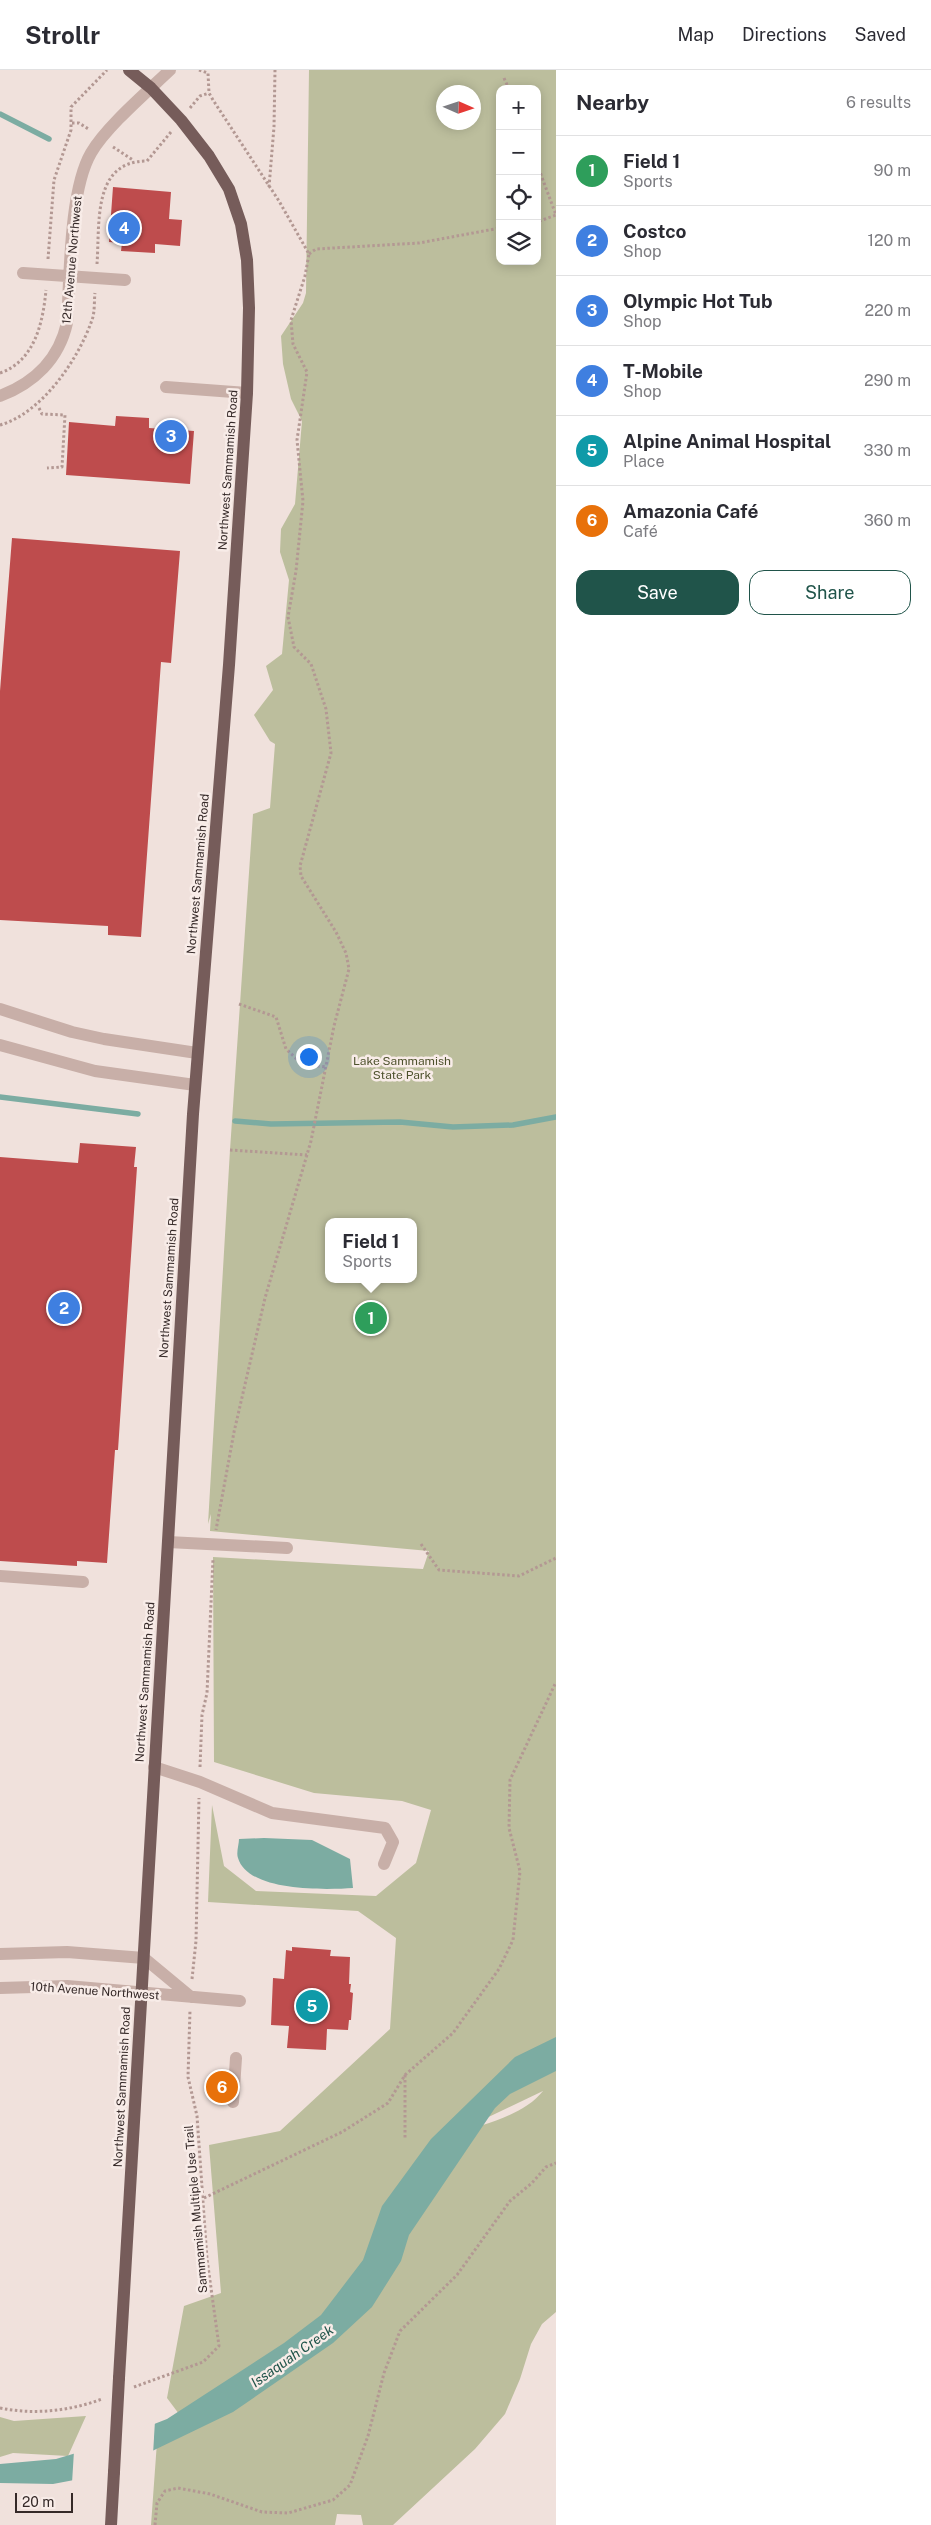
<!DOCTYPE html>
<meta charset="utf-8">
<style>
body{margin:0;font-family:"Public Sans",sans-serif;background:#f7f7f7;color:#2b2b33}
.controls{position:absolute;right:15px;top:15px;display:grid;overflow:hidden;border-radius:10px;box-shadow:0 2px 12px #0003}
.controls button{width:45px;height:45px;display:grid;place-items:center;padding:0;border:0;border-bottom:1px solid #e1e1e2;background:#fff;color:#2b2b33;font:25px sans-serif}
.compass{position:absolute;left:436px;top:15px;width:45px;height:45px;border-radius:50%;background:#fff;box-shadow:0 2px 12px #0003;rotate:93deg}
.scale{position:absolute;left:15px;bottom:12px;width:58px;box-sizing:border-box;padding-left:5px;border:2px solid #352928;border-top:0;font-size:14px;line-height:18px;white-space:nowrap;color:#352928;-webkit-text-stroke:4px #f8ece8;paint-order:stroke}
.you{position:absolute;left:308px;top:986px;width:18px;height:18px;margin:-12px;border:4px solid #fff;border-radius:50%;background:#1a73e8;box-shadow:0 0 0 8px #1a73e833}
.badge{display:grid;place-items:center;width:32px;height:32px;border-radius:50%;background:#20544a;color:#fff;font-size:16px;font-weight:700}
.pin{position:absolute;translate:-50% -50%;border:2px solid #fff;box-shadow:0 1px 5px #0006}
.popup{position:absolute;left:325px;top:1148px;width:92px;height:65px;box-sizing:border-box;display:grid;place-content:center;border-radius:10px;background:#fff;filter:drop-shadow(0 1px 4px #0005);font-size:16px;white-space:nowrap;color:#7c7c81}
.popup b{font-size:19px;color:#2b2b33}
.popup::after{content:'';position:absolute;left:50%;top:100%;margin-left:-10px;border:10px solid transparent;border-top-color:#fff}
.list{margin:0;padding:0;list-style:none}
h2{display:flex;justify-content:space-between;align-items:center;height:65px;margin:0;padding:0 20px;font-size:21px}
h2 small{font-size:16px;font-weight:400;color:#7c7c81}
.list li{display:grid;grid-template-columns:32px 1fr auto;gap:15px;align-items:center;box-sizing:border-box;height:70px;padding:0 20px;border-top:1px solid #e1e1e2}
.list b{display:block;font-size:19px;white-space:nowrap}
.list p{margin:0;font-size:16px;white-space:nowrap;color:#7c7c81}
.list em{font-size:16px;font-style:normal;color:#7c7c81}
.actions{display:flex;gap:10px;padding:15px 20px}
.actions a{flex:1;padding:11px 0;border:1px solid #20544a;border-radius:15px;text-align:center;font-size:18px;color:#20544a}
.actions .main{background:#20544a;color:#fff}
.icon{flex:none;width:28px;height:28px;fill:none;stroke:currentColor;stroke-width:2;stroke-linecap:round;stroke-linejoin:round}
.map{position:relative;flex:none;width:556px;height:2455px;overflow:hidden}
header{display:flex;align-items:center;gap:30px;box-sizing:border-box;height:70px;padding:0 25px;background:#fff;border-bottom:1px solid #e1e1e2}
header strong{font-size:24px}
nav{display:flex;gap:28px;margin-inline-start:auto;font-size:18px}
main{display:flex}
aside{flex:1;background:#fff}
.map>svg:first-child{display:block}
.green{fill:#bcbe9d;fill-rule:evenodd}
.water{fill:#7caca2}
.pier{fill:#f0e1dc}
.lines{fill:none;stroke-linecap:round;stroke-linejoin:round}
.stream{stroke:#7caca2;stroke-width:5.5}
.building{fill:#be4c4d}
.path{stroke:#b39893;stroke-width:3;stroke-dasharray:2.5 2.5;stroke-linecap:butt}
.minor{stroke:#c8afa8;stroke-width:12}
.major{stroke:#765c5a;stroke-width:12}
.major-bridge{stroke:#765c5a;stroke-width:12}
.labels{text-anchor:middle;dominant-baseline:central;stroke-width:5;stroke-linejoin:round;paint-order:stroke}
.street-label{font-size:12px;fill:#352928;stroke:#f8ece8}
.park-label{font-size:12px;fill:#4e522d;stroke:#f8ece8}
.water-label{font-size:14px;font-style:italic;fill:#20544a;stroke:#f8ece8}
</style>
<header>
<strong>Strollr</strong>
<nav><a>Map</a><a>Directions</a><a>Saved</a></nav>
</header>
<main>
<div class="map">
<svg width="556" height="2455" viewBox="0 0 556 2455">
<rect width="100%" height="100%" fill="#f0e1dc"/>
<path class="green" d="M 309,0 L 556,0 L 556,2242 L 542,2254 L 531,2274 L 520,2309 L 505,2344 L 475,2379 L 393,2455 L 363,2455 L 361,2445 L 337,2444 L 335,2455 L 151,2455 L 157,2372 L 182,2348 L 167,2328 L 184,2236 L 221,2223 L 209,2075 L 280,2061 L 390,1959 L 396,1868 L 358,1841 L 208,1832 L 212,1735 L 224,1796 L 256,1821 L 376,1826 L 416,1793 L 431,1740 L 402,1731 L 314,1723 L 214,1692 L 213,1487 L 423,1499 L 429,1481 L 210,1461 L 211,1444 L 208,1454 L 230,1080 L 253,744 L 270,738 L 275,674 L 270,671 L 254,645 L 273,620 L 266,596 L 282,584 L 289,510 L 280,482 L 281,459 L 295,434 L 302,351 L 291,329 L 283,294 L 281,266 L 303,233 L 306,223 ZM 500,19 L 537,19 L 537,191 L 500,191 ZM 443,22 L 473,22 L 473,52 L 443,52 ZM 328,1152 L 414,1152 L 414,1209 L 328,1209 ZM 543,2021 C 524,2045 484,2055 455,2063 Z
M 86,2346 L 68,2386 L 13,2383 L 0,2387 L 0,2347 L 14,2351 Z"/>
<path class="water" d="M 264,1768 L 312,1770 L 350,1789 L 353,1818 C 325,1820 248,1822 238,1788 C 236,1783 239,1774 239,1769 Z
M 556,1967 L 556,2001 L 510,2024 L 495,2038 L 409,2165 L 401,2191 L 372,2237 L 333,2273 L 233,2342 L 117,2398 L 90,2407 L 53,2414 L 0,2413 L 0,2394 L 56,2389 L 93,2378 L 167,2349 L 284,2273 L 321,2245 L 363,2190 L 382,2136 L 431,2069 L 515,1987 Z"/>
<path class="pier" d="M 155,2351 L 153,2384 L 118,2400 L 72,2413 L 74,2381 Z"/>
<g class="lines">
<path class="stream" d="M 0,44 L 49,69
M 0,1027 L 138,1044
M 235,1051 L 271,1054 L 400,1052 L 453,1057 L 513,1055 L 556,1047"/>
</g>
<path class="building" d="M 113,117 L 171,122 L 169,149 L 182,150 L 180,176 L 155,174 L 155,183 L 121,181 L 122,173 L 109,172 Z
M 116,346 L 149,348 L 149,358 L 194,361 L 190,414 L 66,405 L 69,352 L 115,356 Z
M 12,468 L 180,481 L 171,593 L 161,592 L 141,867 L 108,865 L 108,856 L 0,850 L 0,621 Z
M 80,1073 L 136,1077 L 134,1097 L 137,1097 L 118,1380 L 115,1380 L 107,1493 L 77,1491 L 77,1496 L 0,1491 L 0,1087 L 78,1093 Z
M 292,1877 L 331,1880 L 330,1886 L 350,1887 L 349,1914 L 351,1914 L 350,1922 L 353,1923 L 351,1950 L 349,1950 L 348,1960 L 327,1959 L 326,1980 L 287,1978 L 289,1956 L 271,1955 L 273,1908 L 284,1909 L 286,1880 L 292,1881 Z"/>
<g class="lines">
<path class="path" d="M 199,0 L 208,3 L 209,23 L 213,30 L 279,131 L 309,184 L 305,206 L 291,250 L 293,274 L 307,302 L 297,370 L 303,431 L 296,501 L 288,547 L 294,577 L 311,594 L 326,639 L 331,683 L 300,796 L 301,806 L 336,862 L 346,883 L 349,899 L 334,956 L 311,1071 L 265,1228 L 234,1362 L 216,1460
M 504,8 L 509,19
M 190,38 L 200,26 L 209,23
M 72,53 L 79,53 L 90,60
M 113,77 L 133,90
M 537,94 L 556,145 L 537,152
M 269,117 L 274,57 L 275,0
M 309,184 L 316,179 L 419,173 L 500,158
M 48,189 L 54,110 L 71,60 L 71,37 L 107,0
M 97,194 C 100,153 92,91 147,91 L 171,62
M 0,303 C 35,291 43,252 46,220
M 39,338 L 42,344 L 65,345 L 62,397 L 47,398
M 0,355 C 42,343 78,290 92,250 C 95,242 94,231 95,223
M 239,934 L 276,947 L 286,979 L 302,994 L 326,997
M 230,1080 L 307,1085
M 421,1474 L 439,1500 L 519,1506 L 556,1488
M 200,1697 L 202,1645 L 207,1623 L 213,1489
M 192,1909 L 196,1871 L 199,1728
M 405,2005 L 405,2068
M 204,2128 L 342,2062 L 388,2033 L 405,2005 L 453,1963 L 499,1899 L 513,1870 L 520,1801 L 509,1758 L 510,1710 L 556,1612
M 134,2317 L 203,2292 L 219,2276 L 207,2189 L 197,2046 L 188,2007 L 190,1940
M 0,2338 C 34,2345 70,2341 102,2329
M 155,2455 L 157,2433 L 165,2421 L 178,2418 L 210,2424 L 262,2442 L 288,2443 L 333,2430 L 350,2415 L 368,2366 L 384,2303 L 400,2261 L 457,2205 L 510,2131 L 532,2113 L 546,2097 L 556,2093"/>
<path class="minor" d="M 23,203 L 125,210
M 166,317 L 247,323
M 0,326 C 34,313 59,289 67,253 C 70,208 69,121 91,83 C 106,57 147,22 170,0
M 0,939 L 72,962 L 104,969 L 197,983
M 0,975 L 95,1001 L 195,1015
M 168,1472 L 287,1478
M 0,1506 L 83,1512
M 154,1697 L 200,1712 L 272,1743 L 385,1758 L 393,1772 L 384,1794
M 0,1884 L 67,1882 L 144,1888 L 191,1927
M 0,1918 L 67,1916 L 240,1931
M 233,2032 L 236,1988"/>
<path class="major" d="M 119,2308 L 193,1044 L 229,595 L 247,323 L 249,238 L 247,190 L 241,154 L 229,119 L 209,86 L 181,50 L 151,18 L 129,0
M 111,2455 L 114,2402"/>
<path class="major-bridge" d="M 114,2402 L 119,2308"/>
</g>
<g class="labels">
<g class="street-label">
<text transform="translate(72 190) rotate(-85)">12th Avenue Northwest</text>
<text transform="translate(228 400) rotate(-86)">Northwest Sammamish Road</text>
<text transform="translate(198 804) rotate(-85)">Northwest Sammamish Road</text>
<text transform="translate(169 1208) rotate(-86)">Northwest Sammamish Road</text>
<text transform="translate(145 1612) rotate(-86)">Northwest Sammamish Road</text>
<text transform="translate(95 1921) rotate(4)">10th Avenue Northwest</text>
<text transform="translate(122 2017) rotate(-87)">Northwest Sammamish Road</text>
<text transform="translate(196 2139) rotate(-95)">Sammamish Multiple Use Trail</text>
</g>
<g class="park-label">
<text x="402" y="991">Lake Sammamish<tspan x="402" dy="14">State Park</tspan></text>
</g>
<g class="water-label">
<text transform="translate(292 2286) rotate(-35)">Issaquah Creek</text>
</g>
</g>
</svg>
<div class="controls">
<button>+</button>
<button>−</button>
<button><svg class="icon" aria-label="locate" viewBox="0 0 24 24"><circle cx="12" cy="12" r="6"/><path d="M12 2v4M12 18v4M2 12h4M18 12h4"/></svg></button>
<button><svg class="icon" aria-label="layers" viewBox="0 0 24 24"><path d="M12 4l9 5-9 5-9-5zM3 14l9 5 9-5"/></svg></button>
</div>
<svg class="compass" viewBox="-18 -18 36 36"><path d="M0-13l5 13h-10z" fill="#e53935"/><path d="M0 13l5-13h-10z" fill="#7c7c81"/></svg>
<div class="scale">20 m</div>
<div class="you"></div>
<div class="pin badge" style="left:371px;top:1248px;background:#2e9e5b">1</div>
<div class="popup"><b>Field 1</b>Sports</div>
<div class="pin badge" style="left:64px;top:1238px;background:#3f7fe0">2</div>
<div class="pin badge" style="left:171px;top:366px;background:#3f7fe0">3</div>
<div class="pin badge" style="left:124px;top:158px;background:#3f7fe0">4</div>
<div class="pin badge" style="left:312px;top:1936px;background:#0f9aa8">5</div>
<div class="pin badge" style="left:222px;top:2017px;background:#e8710a">6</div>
</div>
<aside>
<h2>Nearby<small>6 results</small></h2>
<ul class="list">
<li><span class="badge" style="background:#2e9e5b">1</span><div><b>Field 1</b><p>Sports</p></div><em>90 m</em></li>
<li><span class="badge" style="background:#3f7fe0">2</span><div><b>Costco</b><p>Shop</p></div><em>120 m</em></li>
<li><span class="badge" style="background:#3f7fe0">3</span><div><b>Olympic Hot Tub</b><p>Shop</p></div><em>220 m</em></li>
<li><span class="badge" style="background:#3f7fe0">4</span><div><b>T-Mobile</b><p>Shop</p></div><em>290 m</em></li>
<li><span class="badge" style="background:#0f9aa8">5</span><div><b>Alpine Animal Hospital</b><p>Place</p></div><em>330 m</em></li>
<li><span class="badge" style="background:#e8710a">6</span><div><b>Amazonia Café</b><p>Café</p></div><em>360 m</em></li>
</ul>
<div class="actions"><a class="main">Save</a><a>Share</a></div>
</aside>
</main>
